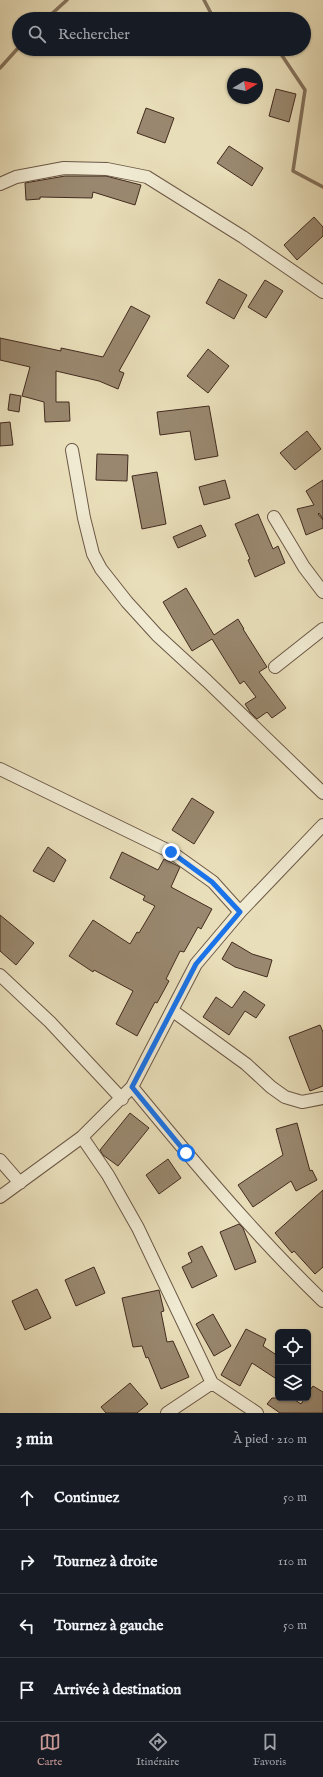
<!DOCTYPE html>
<html lang="fr">
<meta charset="utf-8">
<style>
body{margin:0;font-family:"IM FELL English",serif;background:#20242c;color:#f1f3f6}
.controls{position:absolute;right:12px;bottom:12px;display:grid;overflow:hidden;border-radius:6px;box-shadow:0 1px 3px #0004}
.controls button{width:36px;height:36px;display:grid;place-items:center;padding:0;border:0;border-bottom:1px solid #363941;background:#171b24;color:#f1f3f6;font:20px sans-serif}
.compass{position:absolute;left:227px;top:68px;width:36px;height:36px;border-radius:50%;background:#171b24;box-shadow:0 1px 3px #0004;rotate:80deg}
.stop{position:absolute;width:12px;height:12px;margin:-9px;border:3px solid #1a73e8;border-radius:50%;background:#fff}
.stop.end{background:#1a73e8;border-color:#fff;box-shadow:0 1px 4px #0008}
.list{margin:0;padding:0;list-style:none}
h2{display:flex;justify-content:space-between;align-items:center;height:52px;margin:0;padding:0 16px;font-size:17px}
h2 small{font-size:13px;font-weight:400;color:#9ea1a6}
.list li{display:grid;grid-template-columns:26px 1fr auto;gap:12px;align-items:center;box-sizing:border-box;height:64px;padding:0 16px;border-top:1px solid #363941}
.list b{display:block;font-size:15px;white-space:nowrap}
.list em{font-size:13px;font-style:normal;color:#9ea1a6}
.icon{flex:none;width:22px;height:22px;fill:none;stroke:currentColor;stroke-width:2;stroke-linecap:round;stroke-linejoin:round}
.map{position:relative;flex:none;width:323px;height:1413px;overflow:hidden}
.search{position:absolute;background:#171b24;box-shadow:0 1px 3px #0004;left:12px;right:12px;top:12px;height:44px;display:flex;align-items:center;gap:10px;box-sizing:border-box;padding:0 14px;border-radius:22px;color:#9ea1a6;font-size:15px}
.sheet{height:308px;background:#171b24}
nav{display:flex;justify-content:space-around;align-items:center;box-sizing:border-box;height:56px;border-top:1px solid #363941;background:#171b24;font-size:11px;color:#9ea1a6}
nav a{display:grid;justify-items:center;gap:2px}
nav .on{color:#c59692}
.map>svg:first-child{display:block}
.lines{fill:none;stroke-linecap:round;stroke-linejoin:round}
.stream{stroke:#84725c;stroke-width:3.5}
.building{fill:#99886f;stroke:#432b1f}
.minor-casing{stroke:#6c5846;stroke-width:14}
.minor{stroke:#f0ead2;stroke-width:12}
.route{stroke:#1a73e8;stroke-width:5}
</style>
<div class="map">
<svg width="323" height="1413" viewBox="0 0 323 1413">
<rect width="100%" height="100%" fill="#e8deb9"/>
<filter id="stains"><feTurbulence type="fractalNoise" baseFrequency=".005" numOctaves="4"/><feColorMatrix values="0 0 0 0 .2 0 0 0 0 .09 0 0 0 0 .02 0 0 0 .5 -.17"/></filter>
<radialGradient id="worn" r=".72"><stop offset=".6" stop-color="#630" stop-opacity="0"/><stop offset="1" stop-color="#630" stop-opacity=".3"/></radialGradient>
<g class="lines">
<path class="stream" d="M 204,0 L 214,19
M 46,19 L 67,0
M 270,49 L 279,51 L 305,90 L 293,171 L 323,187
M 0,68 L 19,47"/>
</g>
<path class="building" d="M 276,89 L 296,94 L 289,122 L 269,116 Z
M 146,108 L 174,118 L 165,143 L 137,133 Z
M 229,146 L 263,168 L 252,186 L 217,163 Z
M 65,176 L 106,176 L 141,185 L 135,205 L 93,192 L 92,198 L 40,197 L 40,199 L 26,200 L 25,183 Z
M 314,217 L 323,227 L 323,236 L 297,260 L 284,245 Z
M 219,279 L 247,295 L 234,319 L 206,303 Z
M 265,280 L 283,291 L 266,318 L 248,307 Z
M 131,306 L 150,316 L 119,371 L 124,373 L 118,389 L 99,381 L 56,371 L 56,402 L 69,402 L 70,421 L 45,422 L 44,402 L 22,396 L 30,367 L 0,360 L 0,338 L 61,351 L 61,348 L 103,357 Z
M 208,349 L 229,366 L 208,393 L 187,376 Z
M 10,394 L 21,396 L 19,412 L 8,410 Z
M 209,406 L 218,456 L 195,460 L 190,431 L 160,435 L 157,412 Z
M 10,422 L 13,445 L 0,446 L 0,423 Z
M 307,431 L 321,449 L 295,470 L 280,453 Z
M 97,454 L 128,455 L 127,481 L 96,480 Z
M 157,472 L 166,524 L 142,529 L 132,476 Z
M 225,480 L 230,498 L 204,505 L 199,487 Z
M 323,480 L 323,519 L 319,513 L 318,514 L 323,520 L 323,528 L 306,535 L 297,509 L 314,505 L 306,491 Z
M 258,514 L 273,549 L 278,546 L 285,563 L 255,577 L 248,560 L 250,559 L 235,524 Z
M 201,525 L 206,536 L 178,548 L 173,537 Z
M 186,588 L 214,635 L 238,619 L 244,629 L 243,629 L 267,667 L 259,672 L 286,708 L 272,718 L 267,712 L 257,719 L 250,712 L 245,704 L 256,697 L 244,681 L 240,684 L 212,639 L 192,651 L 163,602 Z
M 192,798 L 214,812 L 194,844 L 172,830 Z
M 48,847 L 66,860 L 54,882 L 33,871 Z
M 122,852 L 158,870 L 164,859 L 180,867 L 171,887 L 212,909 L 201,929 L 198,927 L 184,952 L 180,951 L 166,979 L 169,981 L 157,1003 L 155,1002 L 137,1036 L 116,1024 L 133,991 L 94,970 L 93,972 L 69,956 L 93,920 L 130,944 L 137,932 L 139,933 L 155,906 L 143,900 L 145,896 L 110,878 Z
M 0,915 L 34,943 L 16,965 L 0,951 Z
M 232,942 L 252,954 L 272,960 L 267,977 L 235,967 L 222,959 Z
M 244,991 L 265,1005 L 256,1018 L 245,1011 L 229,1035 L 203,1017 L 216,997 L 232,1008 Z
M 320,1025 L 323,1032 L 323,1086 L 310,1091 L 289,1037 Z
M 130,1113 L 149,1128 L 118,1166 L 103,1155 L 100,1150 Z
M 297,1123 L 310,1171 L 312,1170 L 317,1180 L 296,1191 L 291,1181 L 253,1207 L 238,1185 L 283,1155 L 276,1129 Z
M 168,1159 L 181,1178 L 159,1194 L 146,1175 Z
M 323,1190 L 323,1267 L 315,1274 L 294,1251 L 292,1253 L 275,1233 Z
M 239,1224 L 243,1228 L 256,1262 L 235,1270 L 220,1232 Z
M 202,1246 L 217,1276 L 192,1288 L 182,1267 L 192,1262 L 188,1253 Z
M 94,1267 L 105,1293 L 76,1306 L 65,1280 Z
M 37,1289 L 51,1318 L 25,1330 L 12,1301 Z
M 159,1290 L 164,1311 L 161,1312 L 167,1342 L 173,1341 L 189,1377 L 161,1389 L 148,1357 L 146,1358 L 142,1346 L 133,1347 L 122,1298 Z
M 213,1314 L 231,1346 L 214,1356 L 196,1324 Z
M 246,1329 L 266,1339 L 263,1346 L 278,1356 L 278,1380 L 252,1363 L 240,1386 L 221,1375 Z
M 130,1383 L 148,1404 L 137,1413 L 106,1413 L 101,1407 Z
M 313,1386 L 323,1392 L 323,1413 L 280,1413 L 267,1404 L 272,1398 L 292,1398 L 301,1404 L 305,1398 L 308,1398 L 308,1393 Z"/>
<g class="lines">
<defs>
<path id="minor" d="M 0,184 L 16,177 L 64,168 L 107,169 L 147,177 L 243,237 L 323,292
M 72,450 L 84,518 L 93,554 L 101,569 L 127,602 L 157,635 L 207,681 L 323,793
M 274,517 L 304,567 L 323,592
M 275,667 L 323,629
M 0,769 L 171,852 L 213,882 L 240,912
M 0,975 L 50,1022 L 122,1099
M 173,1011 L 246,1064 L 271,1087 L 285,1097 L 302,1102 L 323,1098
M 132,1087 C 193,1161 254,1234 323,1301
M 82,1137 L 108,1175 L 138,1228 L 212,1383 L 167,1413
M 0,1160 L 20,1183
M 0,1197 L 82,1137 L 132,1087 L 196,964 L 240,912 L 323,825
M 212,1383 L 257,1413"/>
</defs>
<use href="#minor" class="minor-casing"/>
<use href="#minor" class="minor"/>
</g>
<g class="lines">
<path class="route" d="M 171,852 L 212,882 L 240,912 L 196,964 L 132,1087 L 186,1153"/>
</g>
<rect width="100%" height="100%" filter="url(#stains)"/>
<rect width="100%" height="100%" fill="url(#worn)"/>
</svg>
<div class="controls">
<button><svg class="icon" aria-label="locate" viewBox="0 0 24 24"><circle cx="12" cy="12" r="6"/><path d="M12 2v4M12 18v4M2 12h4M18 12h4"/></svg></button>
<button><svg class="icon" aria-label="layers" viewBox="0 0 24 24"><path d="M12 4l9 5-9 5-9-5zM3 14l9 5 9-5"/></svg></button>
</div>
<svg class="compass" viewBox="-18 -18 36 36"><path d="M0-13l5 13h-10z" fill="#e53935"/><path d="M0 13l5-13h-10z" fill="#9ea1a6"/></svg>
<div class="stop" style="left:186px;top:1153px"></div>
<div class="stop end" style="left:171px;top:852px"></div>
<div class="search"><svg class="icon" aria-label="search" viewBox="0 0 24 24"><circle cx="10" cy="10" r="6"/><path d="M15 15l6 6"/></svg>Rechercher</div>
</div>
<section class="sheet">
<h2>3 min<small>À pied · 210 m</small></h2>
<ul class="list">
<li><svg class="icon" aria-label="ahead" viewBox="0 0 24 24"><path d="M12 20V5M6 11l6-6 6 6"/></svg><div><b>Continuez</b></div><em>50 m</em></li>
<li><svg class="icon" aria-label="right" viewBox="0 0 24 24"><path d="M7 20v-9h11M14 6l5 5-5 5"/></svg><div><b>Tournez à droite</b></div><em>110 m</em></li>
<li><svg class="icon" aria-label="left" viewBox="0 0 24 24"><path d="M17 20v-9H6M10 6l-5 5 5 5"/></svg><div><b>Tournez à gauche</b></div><em>50 m</em></li>
<li><svg class="icon" aria-label="arrive" viewBox="0 0 24 24"><path d="M6 21V4h12l-3 4 3 4H6"/></svg><div><b>Arrivée à destination</b></div></li>
</ul>
</section>
<nav>
<a class="on"><svg class="icon" aria-label="map" viewBox="0 0 24 24"><path d="M3 6l6-2 6 2 6-2v14l-6 2-6-2-6 2zM9 4v14M15 6v14"/></svg>Carte</a>
<a><svg class="icon" aria-label="directions" viewBox="0 0 24 24"><path d="M12 3l9 9-9 9-9-9zM9 14v-3h6M13 9l2 2-2 2"/></svg>Itinéraire</a>
<a><svg class="icon" aria-label="saved" viewBox="0 0 24 24"><path d="M7 4h10v16l-5-4-5 4z"/></svg>Favoris</a>
</nav>
